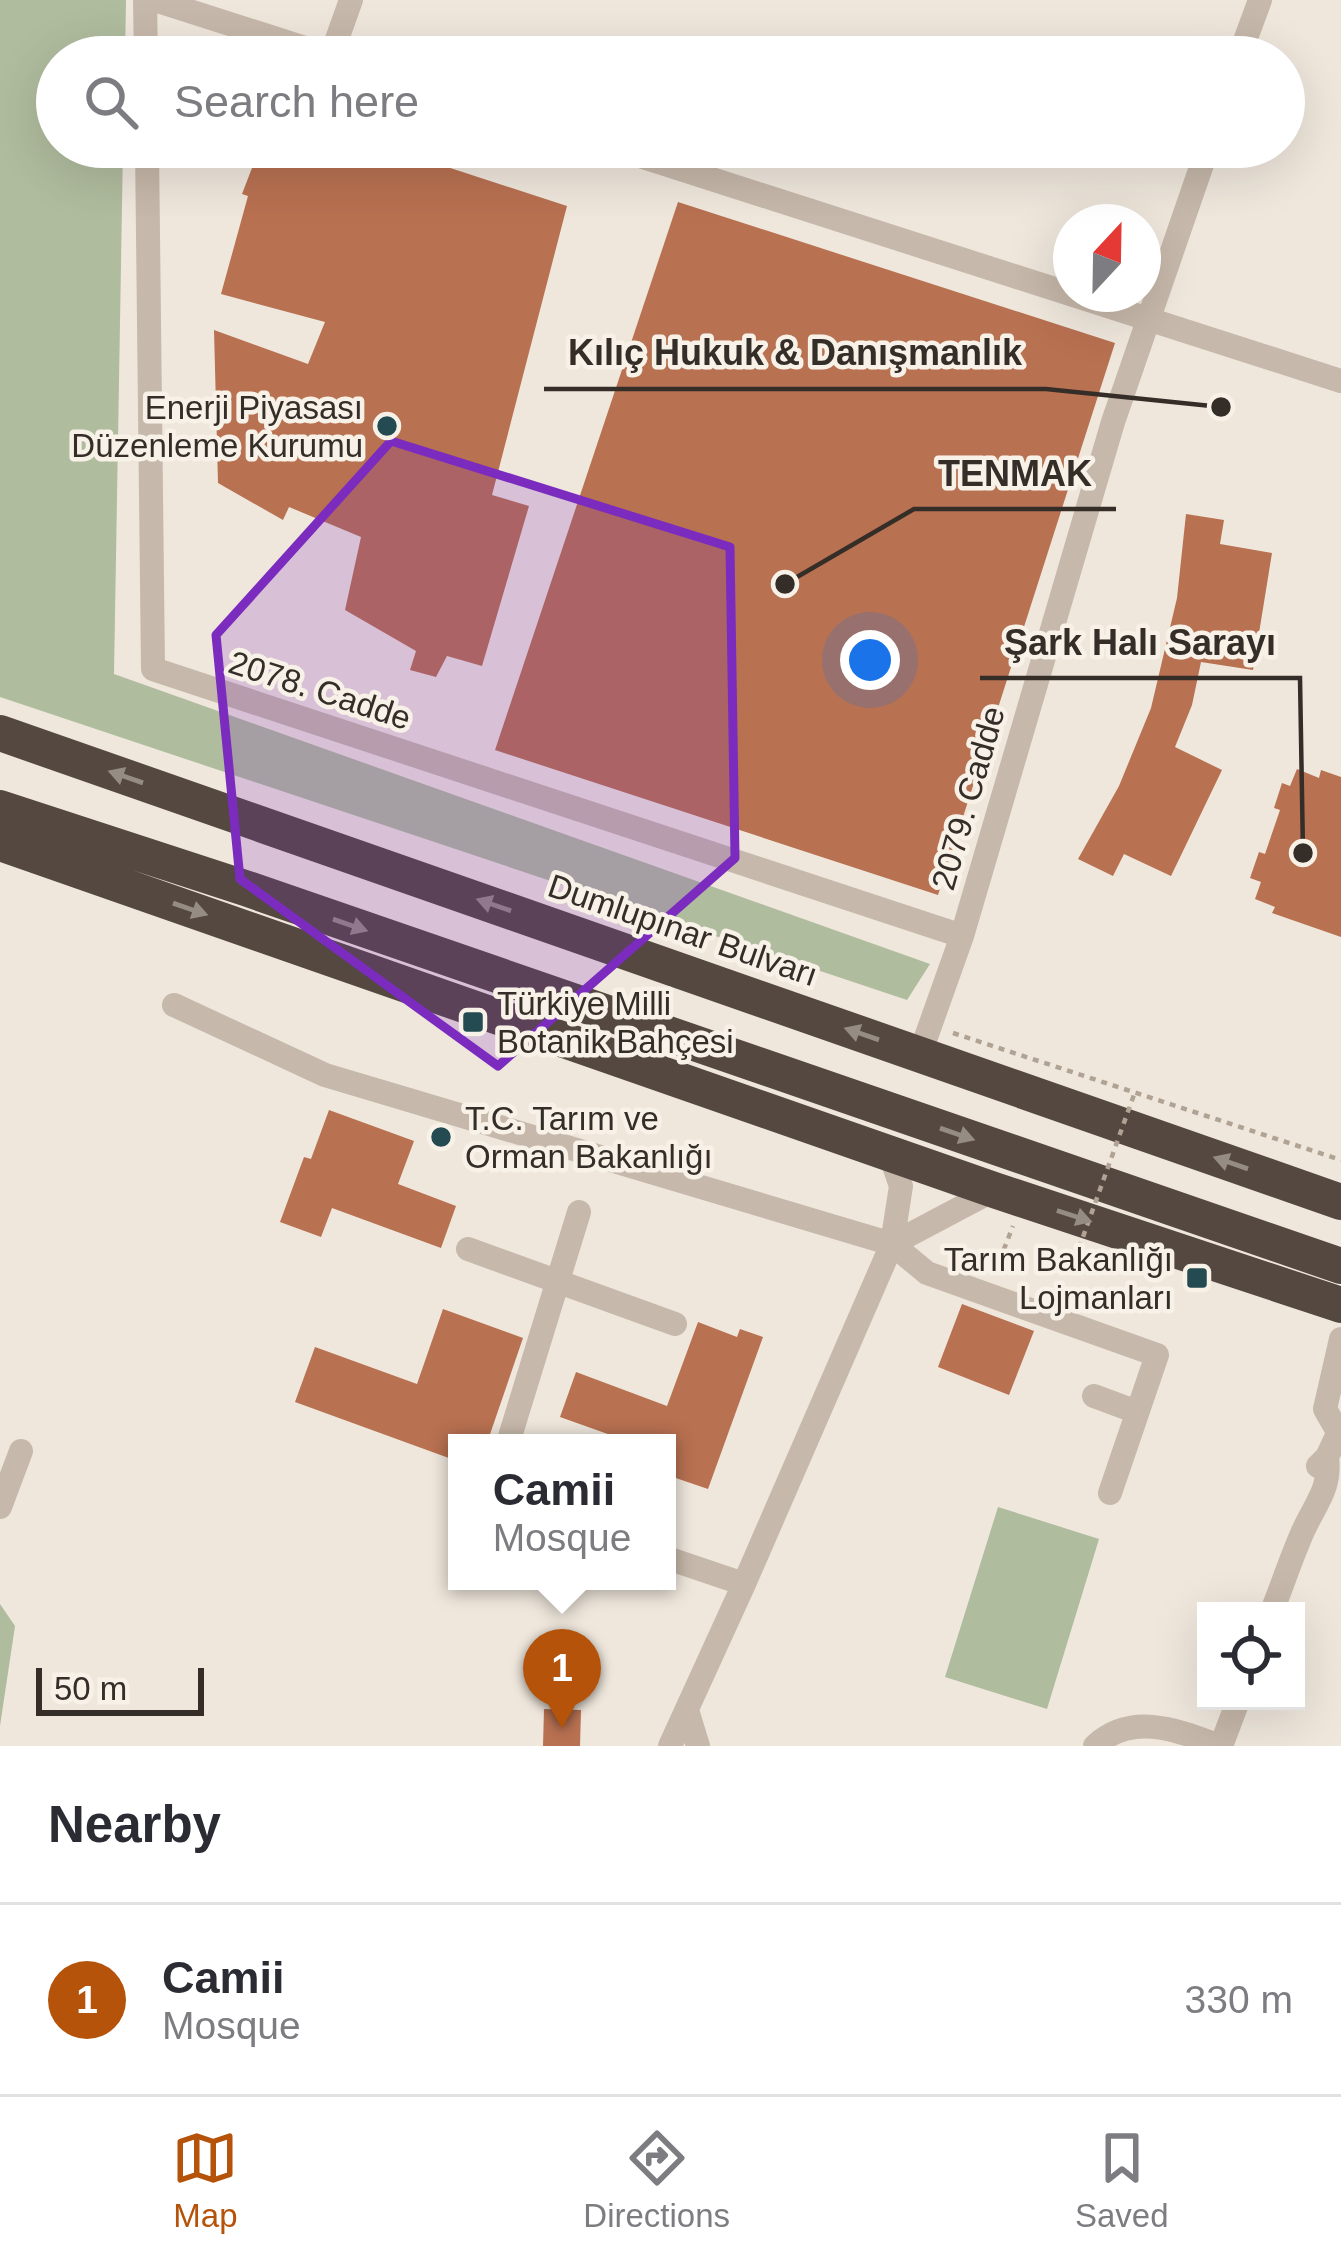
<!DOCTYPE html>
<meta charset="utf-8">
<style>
body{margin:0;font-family:Arial,sans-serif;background:#f7f7f7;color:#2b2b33}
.controls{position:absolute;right:36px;bottom:36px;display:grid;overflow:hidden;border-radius:0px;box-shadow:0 12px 48px #0002}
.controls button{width:108px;height:108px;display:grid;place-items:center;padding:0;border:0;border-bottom:3px solid #e1e1e2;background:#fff;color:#2b2b33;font:60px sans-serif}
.compass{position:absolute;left:1053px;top:204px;width:108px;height:108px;border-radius:50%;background:#fff;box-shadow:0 12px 48px #0002;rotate:22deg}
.scale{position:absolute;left:36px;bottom:30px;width:168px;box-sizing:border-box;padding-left:12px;border:6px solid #342d28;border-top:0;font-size:33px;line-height:42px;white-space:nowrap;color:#342d28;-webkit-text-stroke:9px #f7f1e8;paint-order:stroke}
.you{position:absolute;left:870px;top:660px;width:42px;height:42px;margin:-30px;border:9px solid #fff;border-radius:50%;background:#1a73e8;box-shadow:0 0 0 18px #1a73e833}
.badge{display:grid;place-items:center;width:78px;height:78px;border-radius:50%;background:#b45309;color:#fff;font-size:39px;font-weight:700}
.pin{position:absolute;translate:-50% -99px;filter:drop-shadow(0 3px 6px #0008)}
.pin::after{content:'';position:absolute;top:63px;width:42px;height:36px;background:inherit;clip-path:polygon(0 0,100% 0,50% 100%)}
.popup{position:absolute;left:448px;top:1434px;width:228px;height:156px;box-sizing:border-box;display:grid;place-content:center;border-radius:0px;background:#fff;filter:drop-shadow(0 3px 9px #0005);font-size:39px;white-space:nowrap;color:#7c7c81}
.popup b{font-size:45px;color:#2b2b33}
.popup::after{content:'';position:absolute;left:50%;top:100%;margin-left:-24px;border:24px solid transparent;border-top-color:#fff}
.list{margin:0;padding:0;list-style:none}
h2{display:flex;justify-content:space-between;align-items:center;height:156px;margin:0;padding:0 48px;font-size:51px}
h2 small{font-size:39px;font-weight:400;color:#7c7c81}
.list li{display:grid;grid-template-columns:78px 1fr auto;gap:36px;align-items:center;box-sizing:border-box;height:192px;padding:0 48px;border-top:3px solid #e1e1e2}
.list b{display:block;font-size:45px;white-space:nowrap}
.list p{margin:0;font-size:39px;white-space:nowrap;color:#7c7c81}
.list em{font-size:39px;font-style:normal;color:#7c7c81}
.icon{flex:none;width:66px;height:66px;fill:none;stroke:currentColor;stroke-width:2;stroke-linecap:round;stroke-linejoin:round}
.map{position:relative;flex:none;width:1341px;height:1746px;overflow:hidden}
.search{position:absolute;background:#fff;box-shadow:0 12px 48px #0002;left:36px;right:36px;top:36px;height:132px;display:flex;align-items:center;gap:30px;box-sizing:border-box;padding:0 42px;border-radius:66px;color:#7c7c81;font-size:45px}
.sheet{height:348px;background:#fff}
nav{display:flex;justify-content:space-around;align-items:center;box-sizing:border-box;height:168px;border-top:3px solid #e1e1e2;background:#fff;font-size:33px;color:#7c7c81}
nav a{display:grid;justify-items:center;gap:6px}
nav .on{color:#b45309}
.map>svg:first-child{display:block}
.green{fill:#b0bc9e}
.building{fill:#b87151}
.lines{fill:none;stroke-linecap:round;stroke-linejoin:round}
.path{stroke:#b1a394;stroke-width:4.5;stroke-dasharray:6 6;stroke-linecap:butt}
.street{stroke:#c6b8aa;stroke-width:24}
.highway{stroke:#544840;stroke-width:36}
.path-bridge{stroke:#b1a394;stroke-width:4.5;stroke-dasharray:6 6;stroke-linecap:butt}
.oneway{fill:#958c83}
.marked{fill:#7b2cbf;fill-opacity:0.2;stroke:#7b2cbf;stroke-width:9;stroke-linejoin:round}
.poi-dot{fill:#234b51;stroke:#f7f1e8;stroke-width:4.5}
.labels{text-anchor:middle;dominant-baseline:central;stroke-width:9;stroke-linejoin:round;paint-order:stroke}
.poi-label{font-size:33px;fill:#342d28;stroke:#f7f1e8;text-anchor:end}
.street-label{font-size:33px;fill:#342d28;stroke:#f7f1e8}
.leader{fill:none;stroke:#342d28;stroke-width:4.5}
.callout-dot{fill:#342d28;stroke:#f7f1e8;stroke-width:4.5}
.callout-label{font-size:36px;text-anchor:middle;font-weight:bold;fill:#342d28;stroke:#f7f1e8;stroke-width:9;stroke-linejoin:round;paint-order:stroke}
</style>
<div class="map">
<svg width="1341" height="1746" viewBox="0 0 1341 1746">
<rect width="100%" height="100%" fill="#efe7dc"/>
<path class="green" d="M 0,0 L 126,0 L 125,57 L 57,57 L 57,147 L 123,147 L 114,674 L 930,964 L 907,1000 L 0,697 Z
M 998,1507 L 1099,1539 L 1047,1709 L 945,1677 Z
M 0,1604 L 15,1626 L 0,1726 Z"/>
<path class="building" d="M 260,147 L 284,147 L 364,168 L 371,147 L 386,147 L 567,206 L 492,495 L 529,506 L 482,666 L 447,656 L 436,677 L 410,670 L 416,651 L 345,610 L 361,537 L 289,507 L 283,520 L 218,483 L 214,330 L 308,364 L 325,322 L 221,294 L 248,196 L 242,194 Z
M 678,202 L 1115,343 L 938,895 L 495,750 Z
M 1186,514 L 1224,520 L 1220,544 L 1272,553 L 1253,670 L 1201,662 L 1192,705 L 1175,747 L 1222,770 L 1171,876 L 1124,854 L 1113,876 L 1078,859 L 1119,786 L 1151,708 L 1177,598 Z
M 1297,769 L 1319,778 L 1321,770 L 1341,777 L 1341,937 L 1272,913 L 1275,907 L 1255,899 L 1261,882 L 1250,878 L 1259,852 L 1265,854 L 1280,810 L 1274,808 L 1282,783 L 1290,786 Z
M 329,1110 L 414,1141 L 398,1184 L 456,1206 L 441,1248 L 332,1208 L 321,1237 L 280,1222 L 304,1157 L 311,1159 Z
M 962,1304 L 1034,1331 L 1009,1395 L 938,1367 Z
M 443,1309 L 523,1338 L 487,1443 L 457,1443 L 457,1461 L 295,1402 L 315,1347 L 417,1384 Z
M 698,1322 L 737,1337 L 740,1329 L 763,1337 L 708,1489 L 667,1475 L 667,1443 L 633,1443 L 560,1417 L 576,1372 L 667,1406 Z
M 544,1709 L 581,1710 L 580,1746 L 543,1746 Z"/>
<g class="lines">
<path class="path" d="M 953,1033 L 1341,1160
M 1082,1251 L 1092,1261 L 1114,1263
M 995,1272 L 1013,1226"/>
<path class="street" d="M 145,0 L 146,57
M 155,0 L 333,57
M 331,56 L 351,0
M 1239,57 L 1260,0
M 147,147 L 153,669 L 962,936
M 612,147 L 1341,381
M 174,1005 L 325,1075 L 892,1244 L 927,1273 L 1157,1355 L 1110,1493
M 920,1054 L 962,936 L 1113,422 L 1208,147
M 892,1244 L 994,1190
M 468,1249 L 675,1324
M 1094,1396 L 1137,1412
M 1337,1430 L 1325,1409 L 1341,1339
M 508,1443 L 579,1212
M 1318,1466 L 1327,1457 L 1341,1427
M 0,1507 L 21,1451
M 667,1558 L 744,1584 L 892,1244 L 901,1186 L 890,1154
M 1272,1611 C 1283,1584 1292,1555 1304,1529 C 1316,1503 1331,1488 1327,1457
M 687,1710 L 698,1746
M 670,1746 L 744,1584
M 1095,1746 C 1132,1711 1179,1731 1220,1746
M 1221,1746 L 1238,1701"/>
<path class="highway" d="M 0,733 L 1341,1202
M 0,808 L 245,888 L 1341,1266
M 0,843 L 994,1190 L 1341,1305"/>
<path class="path-bridge" d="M 1079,1248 L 1135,1092"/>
</g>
<defs><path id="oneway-solid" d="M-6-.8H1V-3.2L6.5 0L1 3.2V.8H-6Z" transform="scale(3)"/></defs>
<g class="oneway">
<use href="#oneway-solid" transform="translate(126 777) rotate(-161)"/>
<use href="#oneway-solid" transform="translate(494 905) rotate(-161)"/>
<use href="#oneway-solid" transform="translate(190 909) rotate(19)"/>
<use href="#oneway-solid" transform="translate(350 925) rotate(19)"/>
<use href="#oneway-solid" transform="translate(862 1034) rotate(-161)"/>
<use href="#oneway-solid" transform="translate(957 1134) rotate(19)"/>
<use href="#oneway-solid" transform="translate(1231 1163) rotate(-161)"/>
<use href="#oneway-solid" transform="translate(1074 1216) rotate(18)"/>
</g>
<path class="marked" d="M 391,441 L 730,547 L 735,858 L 498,1066 L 240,879 L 216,635 Z"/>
<g class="poi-dot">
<circle cx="387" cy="426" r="12"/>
<rect x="461" y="1010" width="24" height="24" rx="6"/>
<circle cx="441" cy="1137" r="12"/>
<rect x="1185" y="1266" width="24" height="24" rx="6"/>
</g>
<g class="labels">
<g class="poi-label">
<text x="363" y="407">Enerji Piyasası<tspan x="363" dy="38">Düzenleme Kurumu</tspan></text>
<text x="497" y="1003" text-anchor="start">Türkiye Milli<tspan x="497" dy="38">Botanik Bahçesi</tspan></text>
<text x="465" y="1118" text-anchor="start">T.C. Tarım ve<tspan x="465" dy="38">Orman Bakanlığı</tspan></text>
<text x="1173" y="1259">Tarım Bakanlığı<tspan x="1173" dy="38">Lojmanları</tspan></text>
</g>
<g class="street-label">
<text transform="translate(320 690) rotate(18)">2078. Cadde</text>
<text transform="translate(968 798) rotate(-74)">2079. Cadde</text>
<text transform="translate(683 930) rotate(19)">Dumlupınar Bulvarı</text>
</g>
</g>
<path class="leader" d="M1221 407L1046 389H544M785 584L914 509H1116M1303 853L1300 678H980"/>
<g class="callout-dot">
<circle cx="1221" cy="407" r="12"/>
<circle cx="785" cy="584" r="12"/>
<circle cx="1303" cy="853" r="12"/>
</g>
<g class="callout-label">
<text x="795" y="365">Kılıç Hukuk &amp; Danışmanlık</text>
<text x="1015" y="486">TENMAK</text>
<text x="1140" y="655">Şark Halı Sarayı</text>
</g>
</svg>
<div class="controls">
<button><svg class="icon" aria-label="locate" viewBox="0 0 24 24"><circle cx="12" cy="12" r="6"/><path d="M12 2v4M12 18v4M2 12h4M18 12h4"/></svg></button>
</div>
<svg class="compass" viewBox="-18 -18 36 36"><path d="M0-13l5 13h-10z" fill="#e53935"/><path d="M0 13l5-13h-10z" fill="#7c7c81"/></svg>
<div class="scale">50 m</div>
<div class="you"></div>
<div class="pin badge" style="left:562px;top:1728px">1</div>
<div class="popup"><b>Camii</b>Mosque</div>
<div class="search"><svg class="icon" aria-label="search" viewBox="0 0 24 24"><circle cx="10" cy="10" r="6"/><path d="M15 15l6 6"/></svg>Search here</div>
</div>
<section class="sheet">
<h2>Nearby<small></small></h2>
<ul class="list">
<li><span class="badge">1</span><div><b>Camii</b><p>Mosque</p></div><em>330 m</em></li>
</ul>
</section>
<nav>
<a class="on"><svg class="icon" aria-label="map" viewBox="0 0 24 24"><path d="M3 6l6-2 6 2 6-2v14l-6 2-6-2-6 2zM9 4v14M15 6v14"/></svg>Map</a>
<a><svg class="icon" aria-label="directions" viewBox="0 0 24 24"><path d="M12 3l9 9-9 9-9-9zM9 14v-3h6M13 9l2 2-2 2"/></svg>Directions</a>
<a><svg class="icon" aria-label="saved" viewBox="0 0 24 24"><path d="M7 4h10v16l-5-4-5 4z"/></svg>Saved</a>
</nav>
